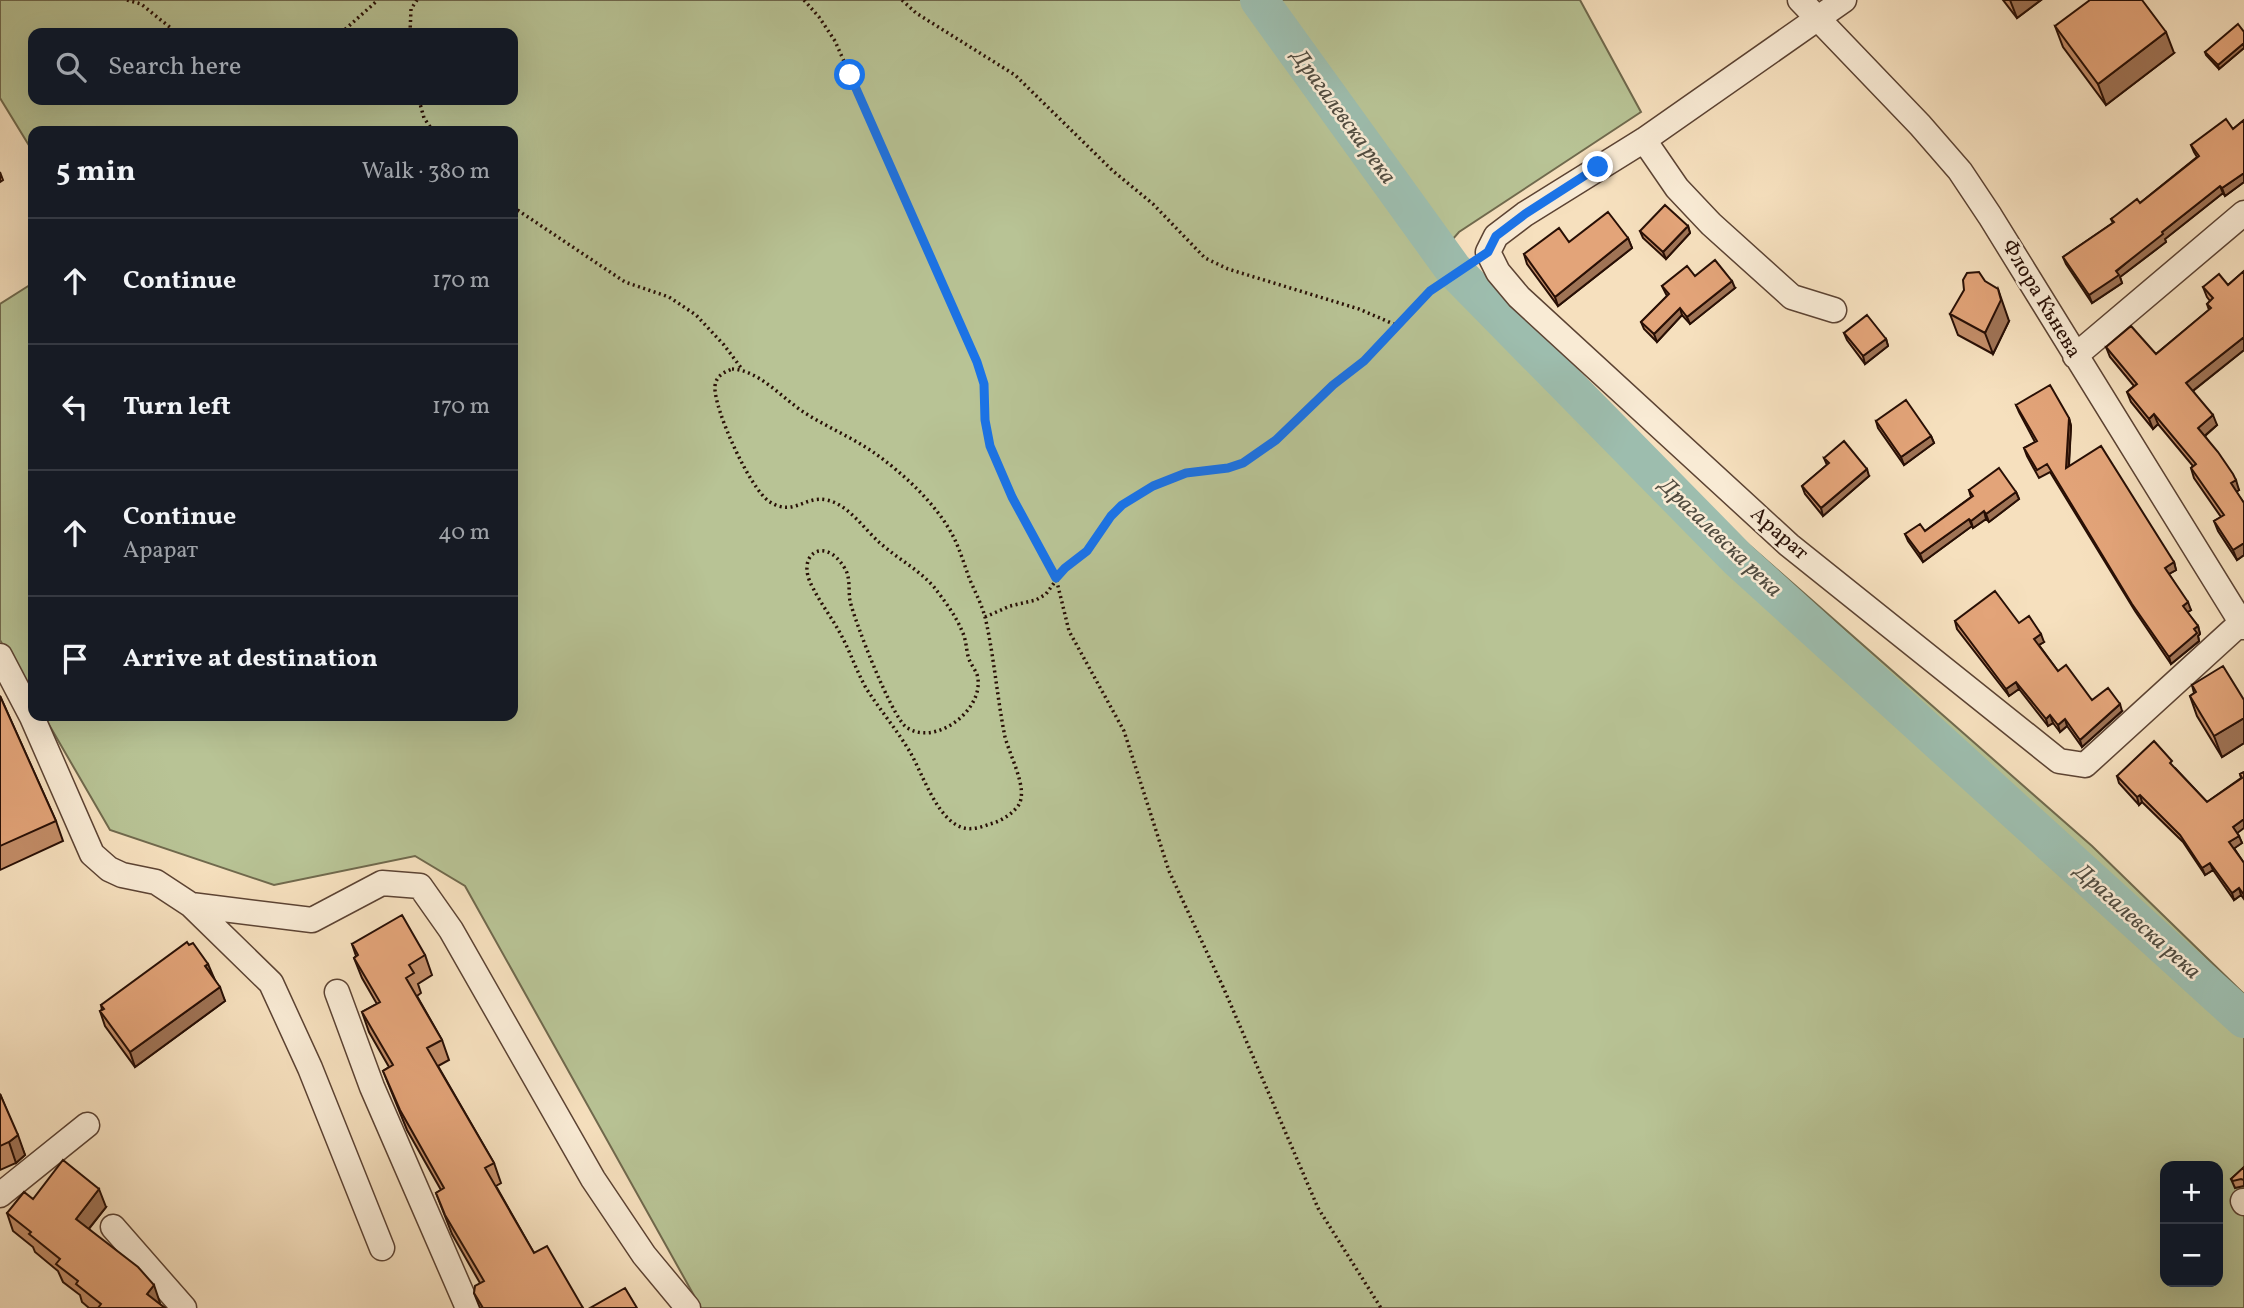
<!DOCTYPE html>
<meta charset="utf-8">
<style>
body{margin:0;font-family:Vollkorn,serif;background:#20242c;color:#f1f3f6}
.controls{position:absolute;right:21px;bottom:21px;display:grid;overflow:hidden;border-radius:14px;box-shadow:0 7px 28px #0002}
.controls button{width:63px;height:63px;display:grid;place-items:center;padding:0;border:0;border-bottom:2px solid #363941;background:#171b24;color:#f1f3f6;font:35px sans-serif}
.stop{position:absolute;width:21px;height:21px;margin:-16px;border:5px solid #1a73e8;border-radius:50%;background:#fff}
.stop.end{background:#1a73e8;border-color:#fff;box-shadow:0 2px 7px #0008}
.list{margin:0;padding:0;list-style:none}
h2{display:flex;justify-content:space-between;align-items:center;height:91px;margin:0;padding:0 28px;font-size:30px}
h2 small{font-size:23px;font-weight:400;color:#9ea1a6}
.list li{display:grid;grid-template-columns:46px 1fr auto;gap:21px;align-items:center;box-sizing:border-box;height:126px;padding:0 28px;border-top:2px solid #363941}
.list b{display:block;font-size:26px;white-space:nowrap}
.list p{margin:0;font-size:23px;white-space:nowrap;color:#9ea1a6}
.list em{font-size:23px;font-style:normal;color:#9ea1a6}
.icon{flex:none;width:38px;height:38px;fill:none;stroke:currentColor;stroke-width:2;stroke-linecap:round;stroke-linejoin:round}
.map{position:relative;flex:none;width:2244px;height:1308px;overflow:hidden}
.search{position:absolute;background:#171b24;box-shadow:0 7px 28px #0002;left:28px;top:28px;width:490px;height:77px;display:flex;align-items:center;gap:18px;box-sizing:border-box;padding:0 24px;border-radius:14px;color:#9ea1a6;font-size:26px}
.panel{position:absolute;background:#171b24;box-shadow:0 7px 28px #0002;left:28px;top:126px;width:490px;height:595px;border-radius:14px}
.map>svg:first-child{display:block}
.green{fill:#b8c395;stroke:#70694d;stroke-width:2;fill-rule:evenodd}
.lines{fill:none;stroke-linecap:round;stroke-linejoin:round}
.river{stroke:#9dbdae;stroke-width:38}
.minor-casing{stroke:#5c4333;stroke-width:27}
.path{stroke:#280f05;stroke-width:3.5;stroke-dasharray:2 3.5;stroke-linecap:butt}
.minor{stroke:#f9ebd5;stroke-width:24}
.wall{fill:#c38d68;stroke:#280f05;stroke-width:2}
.shaded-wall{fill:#9f7355;stroke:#280f05;stroke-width:2}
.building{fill:#e3a479;stroke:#280f05;stroke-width:2}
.route{stroke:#1a73e8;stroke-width:9}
.labels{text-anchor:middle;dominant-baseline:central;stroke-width:5;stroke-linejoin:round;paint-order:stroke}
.street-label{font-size:21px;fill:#280f05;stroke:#f9ebd5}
.water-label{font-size:23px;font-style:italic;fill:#514c40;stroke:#f9ebd5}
</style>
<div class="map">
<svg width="2244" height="1308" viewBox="0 0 2244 1308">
<rect width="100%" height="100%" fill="#f6e0be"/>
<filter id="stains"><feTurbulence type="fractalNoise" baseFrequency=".00286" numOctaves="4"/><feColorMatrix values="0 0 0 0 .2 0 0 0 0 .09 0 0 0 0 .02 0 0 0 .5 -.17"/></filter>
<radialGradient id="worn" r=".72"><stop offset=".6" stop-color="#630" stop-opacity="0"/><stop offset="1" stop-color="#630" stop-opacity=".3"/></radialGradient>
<path class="green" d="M 0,0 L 1580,0 L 1641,112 L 1459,232 L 1430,265 L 2092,846 L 2244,994 L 2244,1308 L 701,1308 L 465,886 L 415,856 L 274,885 L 110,830 L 44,716 L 513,716 L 513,131 L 33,131 L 33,152 L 0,98 ZM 33,33 L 513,33 L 513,100 L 33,100 ZM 2165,1166 L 2218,1166 L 2218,1282 L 2165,1282 Z
M 33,283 L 33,698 L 0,640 L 0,304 Z"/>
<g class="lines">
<path class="river" d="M 1259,0 L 1453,269 L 1738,559 L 2244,1019"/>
<defs>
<path id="minor" d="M 1800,0 L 1920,125 L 1960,171 L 1990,216 L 2244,627
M 1844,0 L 1644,140 L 1525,214 L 1496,236 L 1488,252 L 1498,272 L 1519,297 L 1789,545 L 2059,761 L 2085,765 L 2244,620
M 1644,140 L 1677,188 L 1711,224 L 1792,297 L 1834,310
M 2075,356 L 2244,213
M 0,656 L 32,717 L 92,854 L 109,869 L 122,875 L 156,882 L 191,905 L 312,920 L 382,883 L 420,886 L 451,930 L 593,1179 L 644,1255 L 688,1308
M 191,905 L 271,983 L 310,1068 L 382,1248
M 337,992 L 372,1087 L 468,1308
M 0,1195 L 87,1125
M 2243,1201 L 2244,1203
M 113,1227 L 184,1308"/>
</defs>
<use href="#minor" class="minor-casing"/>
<path class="path" d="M 127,0 L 141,4 L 177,33
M 804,0 L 819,17 L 835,41 L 977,362 L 984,384 L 985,420 L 990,446 L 1012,497 L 1056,578 L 1069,631 L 1124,731 L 1169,871 L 1224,989 L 1318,1208 L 1381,1308
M 902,0 L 916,13 L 1015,75 L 1113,171 L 1153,204 L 1205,258 L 1228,269 L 1359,309 L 1396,325
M 341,33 L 378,0
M 410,33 L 411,9 L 417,0
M 419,100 L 424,118 L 433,131
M 513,207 L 625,282 L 669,297 L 696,315 L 724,345 L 742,369
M 732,369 C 759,370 783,399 805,413 C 827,427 851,437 873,452 C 903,473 939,506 955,540 C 961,553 965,567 970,580 C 976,594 983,607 986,621 C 994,658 997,695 1004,732 C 1007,752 1030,789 1018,806 C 1011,815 1001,821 990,824 C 982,827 972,830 964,828 C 937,821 923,774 910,752 C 897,730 880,710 866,688 C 856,670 850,651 840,633 C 832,618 821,604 813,588 C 794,555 824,535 844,567 C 851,577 848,589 850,601 C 855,622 891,715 906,727 C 934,747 982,712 978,679 C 977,670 970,665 968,656 C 966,647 966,639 962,631 C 956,616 944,600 934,587 C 918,569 898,559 880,543 C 864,529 849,505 827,500 C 805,495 794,517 770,502 C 751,491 713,408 715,386 C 716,376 724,372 732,369 Z
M 985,617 L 1010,606 L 1036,600 L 1046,594 L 1065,568 L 1087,551 L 1111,516 L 1122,505 L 1140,494 L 1153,486 L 1186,473 L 1228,468 L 1243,463 L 1276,440 L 1333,385 L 1364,361 L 1430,291 L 1469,265"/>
<use href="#minor" class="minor"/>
</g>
<path class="wall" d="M 2003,0 L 2041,0 L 2017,18 Z
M 2055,26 L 2174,53 L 2106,105 L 2063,47 Z
M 2244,32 L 2244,48 L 2219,69 L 2206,55 L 2205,52 Z
M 2244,120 L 2244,182 L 2225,196 L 2223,193 L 2165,239 L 2166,242 L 2120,277 L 2122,283 L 2092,303 L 2066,264 L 2063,257 L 2113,223 L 2111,219 L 2140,203 L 2197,157 L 2194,152 L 2191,145 L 2233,129 Z
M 0,172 L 3,180 L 0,182 Z
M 1688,226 L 1690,233 L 1666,259 L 1643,238 L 1640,231 Z
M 1628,238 L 1632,248 L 1558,306 L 1527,264 L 1524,254 Z
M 2244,271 L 2244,350 L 2193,391 L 2217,425 L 2205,436 L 2239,490 L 2236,492 L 2244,503 L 2244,555 L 2237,560 L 2218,531 L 2214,521 L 2221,517 L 2194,478 L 2191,468 L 2193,466 L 2158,424 L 2153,429 L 2131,402 L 2127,392 L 2134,386 L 2110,357 L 2106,347 L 2156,354 L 2209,310 L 2207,304 L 2210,301 L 2207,297 L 2203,287 L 2228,285 Z
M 1695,276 L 1735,288 L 1690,324 L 1682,315 L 1657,342 L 1644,329 L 1641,322 L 1667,296 L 1662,286 Z
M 1950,314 L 2009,321 L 1993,354 L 1958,335 Z
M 1844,333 L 1886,339 L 1888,346 L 1865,364 L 1847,340 Z
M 2016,405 L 2069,418 L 2071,426 L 2069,466 L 2174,562 L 2176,570 L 2169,574 L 2191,610 L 2187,612 L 2198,626 L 2200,634 L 2198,636 L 2199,641 L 2171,664 L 2135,611 L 2050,472 L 2039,478 L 2027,456 L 2024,448 L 2035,442 L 2019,412 Z
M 1876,421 L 1931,436 L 1934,443 L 1904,465 L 1878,428 Z
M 1824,458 L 1869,476 L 1823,516 L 1805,494 L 1802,486 L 1827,465 Z
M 1969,490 L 2016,492 L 2019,499 L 1989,522 L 1986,519 L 1973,528 L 1972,526 L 1923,562 L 1908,541 L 1905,534 L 1925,531 L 1971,497 Z
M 1955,621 L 2019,623 L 2044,642 L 2039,645 L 2058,671 L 2092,700 L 2122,711 L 2082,747 L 2067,726 L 2060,732 L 2053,723 L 2048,726 L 2019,689 L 2009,696 L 1957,629 Z
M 2192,685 L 2244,700 L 2244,743 L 2222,757 L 2197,716 L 2190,696 L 2194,693 Z
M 0,696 L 56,821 L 63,841 L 0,870 Z
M 2175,768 L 2207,802 L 2241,778 L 2240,774 L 2244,772 L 2237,833 L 2242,843 L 2234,848 L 2244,863 L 2244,899 L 2241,895 L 2234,900 L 2213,870 L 2205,875 L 2183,842 L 2142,802 L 2139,805 L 2119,783 L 2117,776 Z
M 352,944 L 425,955 L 432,975 L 418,984 L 421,993 L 417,996 L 442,1040 L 449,1060 L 438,1066 L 494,1163 L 501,1183 L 496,1186 L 534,1253 L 583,1308 L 480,1308 L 474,1293 L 480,1283 L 452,1234 L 436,1193 L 441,1190 L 407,1130 L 383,1071 L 389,1067 L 369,1032 L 362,1012 L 377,1004 L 362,978 L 354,958 L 356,956 Z
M 214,978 L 225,1001 L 135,1067 L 105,1026 L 100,1011 L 102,1010 L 101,1005 Z
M 0,1094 L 25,1155 L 16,1163 L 0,1170 Z
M 2244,1167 L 2244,1186 L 2235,1188 L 2231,1179 Z
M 33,1199 L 106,1207 L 89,1229 L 160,1304 L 165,1308 L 89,1308 L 82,1302 L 80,1295 L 63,1282 L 58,1271 L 35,1252 L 33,1247 L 13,1231 L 7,1213 Z"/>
<path class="shaded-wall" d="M 2010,0 L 2041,0 L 2017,18 Z
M 2166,32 L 2174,53 L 2106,105 L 2098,84 Z
M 2244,43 L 2244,48 L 2219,69 L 2218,65 Z
M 2244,173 L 2244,182 L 2225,196 L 2222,188 Z
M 2220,186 L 2223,193 L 2165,239 L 2166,242 L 2120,277 L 2122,283 L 2092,303 L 2089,295 L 2162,232 Z
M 1688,226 L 1690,233 L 1666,259 L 1663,252 Z
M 1628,238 L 1632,248 L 1558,306 L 1555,297 Z
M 1732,281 L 1735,288 L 1690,324 L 1687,317 Z
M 1998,289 L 2009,321 L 1993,354 L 1985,333 Z
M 1680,308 L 1682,315 L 1657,342 L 1654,334 Z
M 2244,337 L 2244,350 L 2190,393 L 2186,383 Z
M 1886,339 L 1888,346 L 1865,364 L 1863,356 Z
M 2154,414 L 2158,424 L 2153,429 L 2149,419 Z
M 2213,415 L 2217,425 L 2202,438 L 2198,428 Z
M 2069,418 L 2071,426 L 2068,475 L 2066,468 Z
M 1931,436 L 1934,443 L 1904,465 L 1901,457 Z
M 1867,469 L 1869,476 L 1823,516 L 1821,508 Z
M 2236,480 L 2239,490 L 2234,493 L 2231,483 Z
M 2016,492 L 2019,499 L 1989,522 L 1986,514 Z
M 1984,511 L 1986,519 L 1973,528 L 1971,521 Z
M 1969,519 L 1972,526 L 1923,562 L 1920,554 Z
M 2244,543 L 2244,555 L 2237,560 L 2233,550 Z
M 2174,562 L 2176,570 L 2167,575 L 2165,568 Z
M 2188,602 L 2191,610 L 2186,613 L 2183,606 Z
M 2198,626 L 2200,634 L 2198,636 L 2199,641 L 2171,664 L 2169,657 L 2194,629 Z
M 2041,634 L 2044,642 L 2037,646 L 2034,639 Z
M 2016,682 L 2019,689 L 2009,696 L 2006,689 Z
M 2120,704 L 2122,711 L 2082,747 L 2080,740 Z
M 2050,715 L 2053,723 L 2048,726 L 2046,719 Z
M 2244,718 L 2244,743 L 2222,757 L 2214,736 Z
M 2065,719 L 2067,726 L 2060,732 L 2058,725 Z
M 2140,795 L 2142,802 L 2139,805 L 2137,797 Z
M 2244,819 L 2244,828 L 2236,834 L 2233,827 Z
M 2239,836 L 2242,843 L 2232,850 L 2229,842 Z
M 2210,863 L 2213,870 L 2205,875 L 2202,868 Z
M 2239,888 L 2241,895 L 2234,900 L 2232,893 Z
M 208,964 L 214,978 L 205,966 Z
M 220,987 L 225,1001 L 135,1067 L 130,1052 Z
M 18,1135 L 25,1155 L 16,1163 L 9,1142 Z
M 99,1189 L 106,1207 L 82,1237 L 76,1219 Z
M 154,1285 L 160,1303 L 156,1308 L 147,1294 Z"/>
<path class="building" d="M 2090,0 L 2142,0 L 2166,32 L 2098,84 L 2055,26 Z
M 2238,24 L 2244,32 L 2244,43 L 2218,65 L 2205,52 Z
M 2226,119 L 2233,129 L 2244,120 L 2244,173 L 2222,188 L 2220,186 L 2162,232 L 2163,234 L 2116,271 L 2119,275 L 2089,295 L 2063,257 L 2114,222 L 2111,219 L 2137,199 L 2140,203 L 2199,156 L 2191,145 Z
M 1665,205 L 1688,226 L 1663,252 L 1640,231 Z
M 1608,212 L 1628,238 L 1555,297 L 1524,254 L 1559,228 L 1569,242 Z
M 1715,260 L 1732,281 L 1687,317 L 1680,308 L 1654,334 L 1641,322 L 1669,294 L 1662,286 L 1687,266 L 1695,276 Z
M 2244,271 L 2244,337 L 2186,383 L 2213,415 L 2198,428 L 2218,452 L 2233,474 L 2236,480 L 2231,483 L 2244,503 L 2244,543 L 2233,550 L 2214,521 L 2224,515 L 2191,468 L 2196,464 L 2154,414 L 2149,419 L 2127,392 L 2137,384 L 2106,347 L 2131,326 L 2156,354 L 2211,308 L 2207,304 L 2213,298 L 2203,287 L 2219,274 L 2228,285 Z
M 1979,272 L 1985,281 L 1998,289 L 2001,300 L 1985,333 L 1950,314 L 1964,290 L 1963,280 L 1967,273 Z
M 1867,315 L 1886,339 L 1863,356 L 1844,333 Z
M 2050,385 L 2069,418 L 2066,468 L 2101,446 L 2174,562 L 2165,568 L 2188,602 L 2183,606 L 2198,626 L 2194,629 L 2197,633 L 2169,657 L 2132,604 L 2047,464 L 2037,470 L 2024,448 L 2037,441 L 2016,405 Z
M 1906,400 L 1931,436 L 1901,457 L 1876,421 Z
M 1844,441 L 1867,469 L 1821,508 L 1802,486 L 1829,463 L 1824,458 Z
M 1999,468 L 2016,492 L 1986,514 L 1984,511 L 1971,521 L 1969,519 L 1920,554 L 1905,534 L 1920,524 L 1925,531 L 1973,496 L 1969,490 Z
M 1995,591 L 2019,623 L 2029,616 L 2041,634 L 2034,639 L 2058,671 L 2066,665 L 2092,700 L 2108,688 L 2120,704 L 2080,740 L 2065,719 L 2058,725 L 2050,715 L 2046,719 L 2016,682 L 2006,689 L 1955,621 Z
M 2223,666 L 2244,700 L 2244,718 L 2214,736 L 2190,696 L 2196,692 L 2192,685 Z
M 0,696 L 56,821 L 0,846 Z
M 2154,741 L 2172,761 L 2170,763 L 2207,802 L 2242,778 L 2240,774 L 2244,772 L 2244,819 L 2233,827 L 2239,836 L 2229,842 L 2244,863 L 2244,895 L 2239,888 L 2232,893 L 2210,863 L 2202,868 L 2180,835 L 2140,795 L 2137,797 L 2117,776 Z
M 402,915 L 425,955 L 409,965 L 414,973 L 406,978 L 442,1040 L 427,1048 L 494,1163 L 485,1168 L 534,1253 L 547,1246 L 583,1308 L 483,1308 L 474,1293 L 475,1286 L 484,1281 L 445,1215 L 436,1193 L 444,1188 L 400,1110 L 383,1071 L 393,1065 L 362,1012 L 380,1002 L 354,958 L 358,955 L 352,944 Z
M 187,942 L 189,945 L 193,943 L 208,964 L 205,966 L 220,987 L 130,1052 L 100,1011 L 104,1009 L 101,1005 Z
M 0,1094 L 18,1135 L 9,1142 L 0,1146 Z
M 63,1160 L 99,1189 L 76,1219 L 138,1267 L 154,1285 L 147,1294 L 165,1308 L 98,1308 L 101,1304 L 76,1284 L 78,1281 L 56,1264 L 60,1259 L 29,1234 L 31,1232 L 7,1213 L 24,1192 L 33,1199 Z
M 2244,1167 L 2244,1180 L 2241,1179 L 2233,1181 L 2231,1179 Z
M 625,1288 L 637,1308 L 590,1308 Z"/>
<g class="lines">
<path class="route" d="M 850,75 L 977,362 L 984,384 L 985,420 L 990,446 L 1012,497 L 1056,578 L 1065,568 L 1087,551 L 1111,516 L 1122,505 L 1153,486 L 1186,473 L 1228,468 L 1243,463 L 1276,440 L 1333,385 L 1364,361 L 1430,291 L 1488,252 L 1496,236 L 1525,214 L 1598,167"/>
</g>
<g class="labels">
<g class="street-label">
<text transform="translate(2041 299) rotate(59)">Флора Кънева</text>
<text transform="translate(1779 534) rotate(41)">Арарат</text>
</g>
<g class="water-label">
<text transform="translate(1343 117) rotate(54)">Драгалевска река</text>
<text transform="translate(1720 538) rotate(44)">Драгалевска река</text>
<text transform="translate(2137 922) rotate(42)">Драгалевска река</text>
</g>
</g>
<rect width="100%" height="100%" filter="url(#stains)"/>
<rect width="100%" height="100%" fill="url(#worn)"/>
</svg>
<div class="controls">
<button>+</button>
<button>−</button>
</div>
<div class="stop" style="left:850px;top:75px"></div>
<div class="stop end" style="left:1598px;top:167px"></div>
<div class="search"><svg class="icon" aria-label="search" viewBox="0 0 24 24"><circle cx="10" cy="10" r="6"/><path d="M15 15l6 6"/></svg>Search here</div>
<section class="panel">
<h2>5 min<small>Walk · 380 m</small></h2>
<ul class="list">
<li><svg class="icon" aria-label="ahead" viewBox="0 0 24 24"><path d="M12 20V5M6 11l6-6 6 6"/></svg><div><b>Continue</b></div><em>170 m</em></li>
<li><svg class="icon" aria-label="left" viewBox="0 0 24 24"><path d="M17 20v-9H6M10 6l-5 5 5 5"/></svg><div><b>Turn left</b></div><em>170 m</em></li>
<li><svg class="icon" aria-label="ahead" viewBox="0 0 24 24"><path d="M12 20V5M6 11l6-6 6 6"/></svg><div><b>Continue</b><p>Арарат</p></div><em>40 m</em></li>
<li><svg class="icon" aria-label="arrive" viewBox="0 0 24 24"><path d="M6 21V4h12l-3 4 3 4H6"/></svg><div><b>Arrive at destination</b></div></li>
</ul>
</section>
</div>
